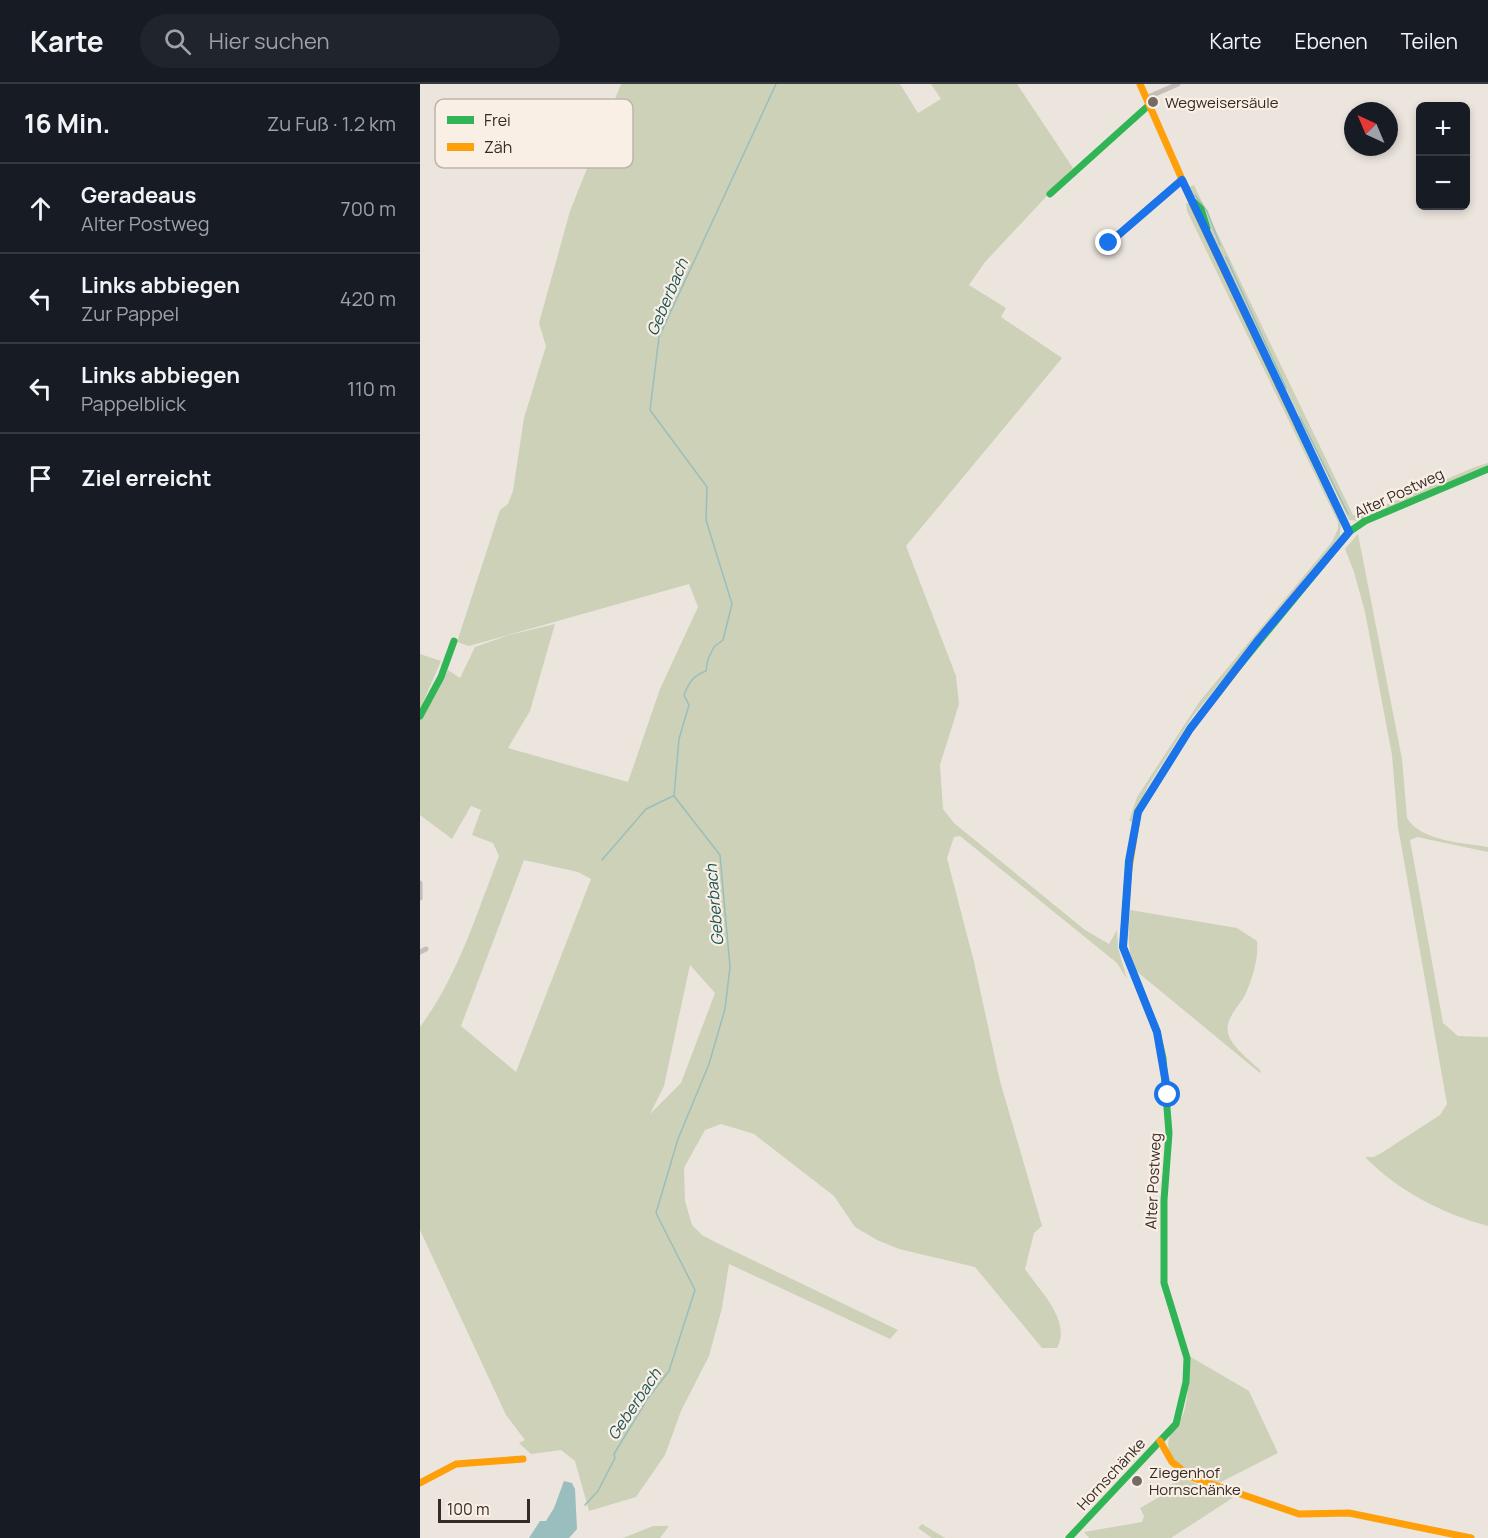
<!DOCTYPE html>
<html lang="de">
<meta charset="utf-8">
<style>
body{margin:0;font-family:Manrope,sans-serif;background:#20242c;color:#f1f3f6}
.controls{position:absolute;right:18px;top:18px;display:grid;overflow:hidden;border-radius:9px;box-shadow:0 3px 9px #0003}
.controls button{width:54px;height:54px;display:grid;place-items:center;padding:0;border:0;border-bottom:2px solid #363941;background:#171b24;color:#f1f3f6;font:30px sans-serif}
.compass{position:absolute;left:924px;top:18px;width:54px;height:54px;border-radius:50%;background:#171b24;box-shadow:0 3px 9px #0003;rotate:316deg}
.scale{position:absolute;left:18px;bottom:15px;width:92px;box-sizing:border-box;padding-left:6px;border:3px solid #352a26;border-top:0;font-size:16px;line-height:21px;white-space:nowrap;color:#352a26;-webkit-text-stroke:4px #f9efe5;paint-order:stroke}
.stop{position:absolute;width:18px;height:18px;margin:-14px;border:4px solid #1a73e8;border-radius:50%;background:#fff}
.stop.end{background:#1a73e8;border-color:#fff;box-shadow:0 2px 6px #0008}
.list{margin:0;padding:0;list-style:none}
h2{display:flex;justify-content:space-between;align-items:center;height:78px;margin:0;padding:0 24px;font-size:26px}
h2 small{font-size:20px;font-weight:400;color:#9ea1a6}
.list li{display:grid;grid-template-columns:39px 1fr auto;gap:18px;align-items:center;box-sizing:border-box;height:90px;padding:0 24px;border-top:2px solid #363941}
.list b{display:block;font-size:22px;white-space:nowrap}
.list p{margin:0;font-size:20px;white-space:nowrap;color:#9ea1a6}
.list em{font-size:20px;font-style:normal;color:#9ea1a6}
.icon{flex:none;width:33px;height:33px;fill:none;stroke:currentColor;stroke-width:2;stroke-linecap:round;stroke-linejoin:round}
.map{position:relative;flex:none;width:1068px;height:1454px;overflow:hidden}
header{display:flex;align-items:center;gap:36px;box-sizing:border-box;height:84px;padding:0 30px;background:#171b24;border-bottom:2px solid #363941}
header strong{font-size:28px}
nav{display:flex;gap:33px;margin-inline-start:auto;font-size:21px}
.search{width:420px;height:54px;background:#20242c;display:flex;align-items:center;gap:15px;box-sizing:border-box;padding:0 21px;border-radius:33px;color:#9ea1a6;font-size:22px}
main{display:flex}
aside{flex:1;background:#171b24}
.map>svg:first-child{display:block}
.green{fill:#cdd1b8;fill-rule:evenodd}
.water{fill:#9abebd}
.lines{fill:none;stroke-linecap:round;stroke-linejoin:round}
.stream{stroke:#9abebd;stroke-width:1.5}
.street{stroke:#c5bdb7;stroke-width:5}
.fast{stroke:#30b455;stroke-width:7}
.slow{stroke:#ff9f0a;stroke-width:7}
.route{stroke:#1a73e8;stroke-width:8}
.poi-dot{fill:#756b66;stroke:#f9efe5;stroke-width:2}
.labels{text-anchor:middle;dominant-baseline:central;stroke-width:4.5;stroke-linejoin:round;paint-order:stroke}
.poi-label{font-size:15px;fill:#352a26;stroke:#f9efe5;text-anchor:start}
.street-label{font-size:15px;fill:#352a26;stroke:#f9efe5}
.water-label{font-size:16px;font-style:italic;fill:#1b5557;stroke:#f9efe5}
.key{fill:#f9efe5;stroke:#beb4ac;stroke-width:1.5}
.key-label{font-size:16px;fill:#352a26}
</style>
<header>
<strong>Karte</strong>
<div class="search"><svg class="icon" aria-label="search" viewBox="0 0 24 24"><circle cx="10" cy="10" r="6"/><path d="M15 15l6 6"/></svg>Hier suchen</div>
<nav><a>Karte</a><a>Ebenen</a><a>Teilen</a></nav>
</header>
<main>
<aside>
<h2>16 Min.<small>Zu Fuß · 1.2 km</small></h2>
<ul class="list">
<li><svg class="icon" aria-label="ahead" viewBox="0 0 24 24"><path d="M12 20V5M6 11l6-6 6 6"/></svg><div><b>Geradeaus</b><p>Alter Postweg</p></div><em>700 m</em></li>
<li><svg class="icon" aria-label="left" viewBox="0 0 24 24"><path d="M17 20v-9H6M10 6l-5 5 5 5"/></svg><div><b>Links abbiegen</b><p>Zur Pappel</p></div><em>420 m</em></li>
<li><svg class="icon" aria-label="left" viewBox="0 0 24 24"><path d="M17 20v-9H6M10 6l-5 5 5 5"/></svg><div><b>Links abbiegen</b><p>Pappelblick</p></div><em>110 m</em></li>
<li><svg class="icon" aria-label="arrive" viewBox="0 0 24 24"><path d="M6 21V4h12l-3 4 3 4H6"/></svg><div><b>Ziel erreicht</b></div></li>
</ul>
</aside>
<div class="map">
<svg width="1068" height="1454" viewBox="0 0 1068 1454">
<rect width="100%" height="100%" fill="#ece5de"/>
<path class="green" d="M 201,0 L 480,0 L 498,29 L 521,15 L 511,0 L 597,0 L 653,84 L 565,178 L 549,201 L 586,224 L 581,233 L 642,274 L 486,462 L 536,592 L 539,620 L 520,681 L 523,725 L 534,739 L 665,846 L 689,860 L 697,846 L 698,864 L 707,895 L 697,879 L 540,752 L 534,753 L 527,774 L 554,878 L 580,997 L 622,1142 L 614,1149 L 605,1185 C 619,1206 652,1237 637,1264 L 622,1264 L 555,1183 L 479,1165 L 457,1156 L 435,1143 L 414,1112 L 334,1050 L 301,1040 L 285,1046 L 264,1084 L 265,1117 L 272,1141 L 282,1151 L 295,1158 L 478,1246 L 470,1255 L 309,1180 L 302,1224 L 289,1272 L 261,1327 L 245,1371 L 216,1413 L 169,1427 L 155,1377 L 141,1366 L 111,1370 L 99,1359 L 105,1356 L 86,1331 L 0,1146 L 0,943 C 38,892 56,831 79,772 L 73,759 L 52,751 L 61,726 L 51,722 L 32,755 L 0,731 L 0,637 L 28,586 L 40,594 L 55,563 L 89,551 L 135,540 L 110,627 L 88,664 L 208,698 L 240,605 L 278,523 L 269,500 L 49,562 L 37,558 L 80,426 L 88,420 L 93,407 L 104,334 L 126,262 L 119,239 L 150,127 ZM 104,776 L 158,788 L 171,795 L 96,988 L 41,942 ZM 270,881 L 295,909 L 261,999 L 230,1030 L 244,1002 Z
M 774,101 L 933,431 L 942,431 L 1055,383 L 1068,379 L 1068,382 L 939,437 L 929,436 L 769,103 Z
M 770,117 L 921,437 L 920,452 L 916,457 L 773,632 L 728,702 L 712,738 L 709,737 L 717,713 L 780,617 L 912,458 L 918,445 L 918,438 L 767,127 L 766,120 Z
M 938,450 L 982,675 L 987,734 C 1000,757 1044,759 1068,763 L 1068,768 L 997,753 L 990,756 L 1023,939 L 1038,952 L 1068,953 L 1068,1142 C 1023,1130 978,1107 945,1073 L 954,1073 L 963,1068 L 1020,1031 L 1027,1020 L 978,743 L 972,671 L 945,528 L 934,488 L 925,465 Z
M 0,570 L 21,577 L 0,625 Z
M 710,826 L 817,844 L 837,857 C 839,874 832,896 825,911 C 819,922 805,935 808,948 C 810,962 831,977 841,987 L 840,989 L 715,886 C 707,865 708,848 710,826 Z
M 769,1272 L 829,1307 L 858,1369 L 797,1400 C 780,1394 739,1377 750,1352 C 754,1343 761,1337 764,1328 C 769,1310 769,1290 769,1272 Z
M 759,1389 L 770,1397 L 814,1413 L 751,1454 L 669,1454 L 664,1448 L 722,1438 L 724,1432 L 720,1424 L 746,1409 Z
M 502,1440 L 525,1454 L 512,1454 L 498,1444 Z
M 233,1442 L 249,1442 L 240,1454 L 203,1454 Z"/>
<path class="water" d="M 144,1397 L 152,1399 L 155,1405 L 157,1445 L 149,1454 L 109,1454 L 120,1437 L 126,1437 L 134,1424 Z"/>
<g class="lines">
<path class="stream" d="M 775,111 L 787,127 L 800,161
M 806,173 L 866,304
M 880,333 L 928,430
M 182,776 L 226,725 L 253,712
M 165,1421 L 178,1407 L 195,1374 L 194,1370 L 228,1314 L 249,1287 L 275,1206 L 236,1129 L 258,1055 L 289,980 L 305,925 L 310,883 L 300,771 L 254,712 L 259,655 L 269,621 L 264,611 C 269,598 273,592 286,587 L 288,575 L 294,563 L 303,556 L 312,520 L 286,436 L 287,403 L 230,326 L 239,253 L 356,0"/>
<path class="street" d="M 726,14 L 758,0
M 689,159 L 762,96
M 0,799 L 0,814
M 0,868 L 6,865"/>
<path class="fast" d="M 630,110 L 729,21
M 775,119 L 781,125 L 787,144
M 879,344 L 929,448
M 819,582 L 929,448 L 945,437 L 1068,385
M 0,632 L 21,593 L 34,557
M 649,1454 L 756,1340 L 766,1298 L 767,1274 L 744,1199 L 744,1116 L 749,1049 L 743,974 L 737,948 L 703,863 L 708,791"/>
<path class="slow" d="M 720,0 L 776,127 L 879,344
M 708,791 L 718,728 L 770,645 L 819,582
M 740,1357 L 752,1378 L 771,1393 L 879,1430 L 929,1429 L 1051,1454
M 0,1399 L 36,1380 L 103,1375"/>
</g>
<g class="lines">
<path class="route" d="M 689,159 L 762,96 L 929,448 L 839,555 L 770,645 L 718,728 L 709,777 L 703,863 L 737,948 L 748,1011"/>
</g>
<g class="poi-dot">
<circle cx="733" cy="18" r="6"/>
<circle cx="717" cy="1397" r="6"/>
</g>
<g class="labels">
<g class="poi-label">
<text x="745" y="18">Wegweisersäule</text>
<text x="729" y="1388">Ziegenhof<tspan x="729" dy="17">Hornschänke</tspan></text>
</g>
<g class="street-label">
<text transform="translate(979 409) rotate(-25)">Alter Postweg</text>
<text transform="translate(733 1097) rotate(-87)">Alter Postweg</text>
<text transform="translate(691 1390) rotate(-47)">Hornschänke</text>
</g>
<g class="water-label">
<text transform="translate(247 213) rotate(-67)">Geberbach</text>
<text transform="translate(294 821) rotate(-95)">Geberbach</text>
<text transform="translate(214 1320) rotate(-56)">Geberbach</text>
</g>
</g>
<rect x="15" y="15" width="198" height="69" rx="9" class="key"/>
<rect x="27" y="32" width="27" height="8" fill="#30b455"/>
<rect x="27" y="59" width="27" height="8" fill="#ff9f0a"/>
<g class="key-label">
<text x="64" y="42">Frei</text>
<text x="64" y="69">Zäh</text>
</g>
</svg>
<div class="controls">
<button>+</button>
<button>−</button>
</div>
<svg class="compass" viewBox="-18 -18 36 36"><path d="M0-13l5 13h-10z" fill="#e53935"/><path d="M0 13l5-13h-10z" fill="#9ea1a6"/></svg>
<div class="scale">100 m</div>
<div class="stop" style="left:748px;top:1011px"></div>
<div class="stop end" style="left:689px;top:159px"></div>
</div>
</main>
